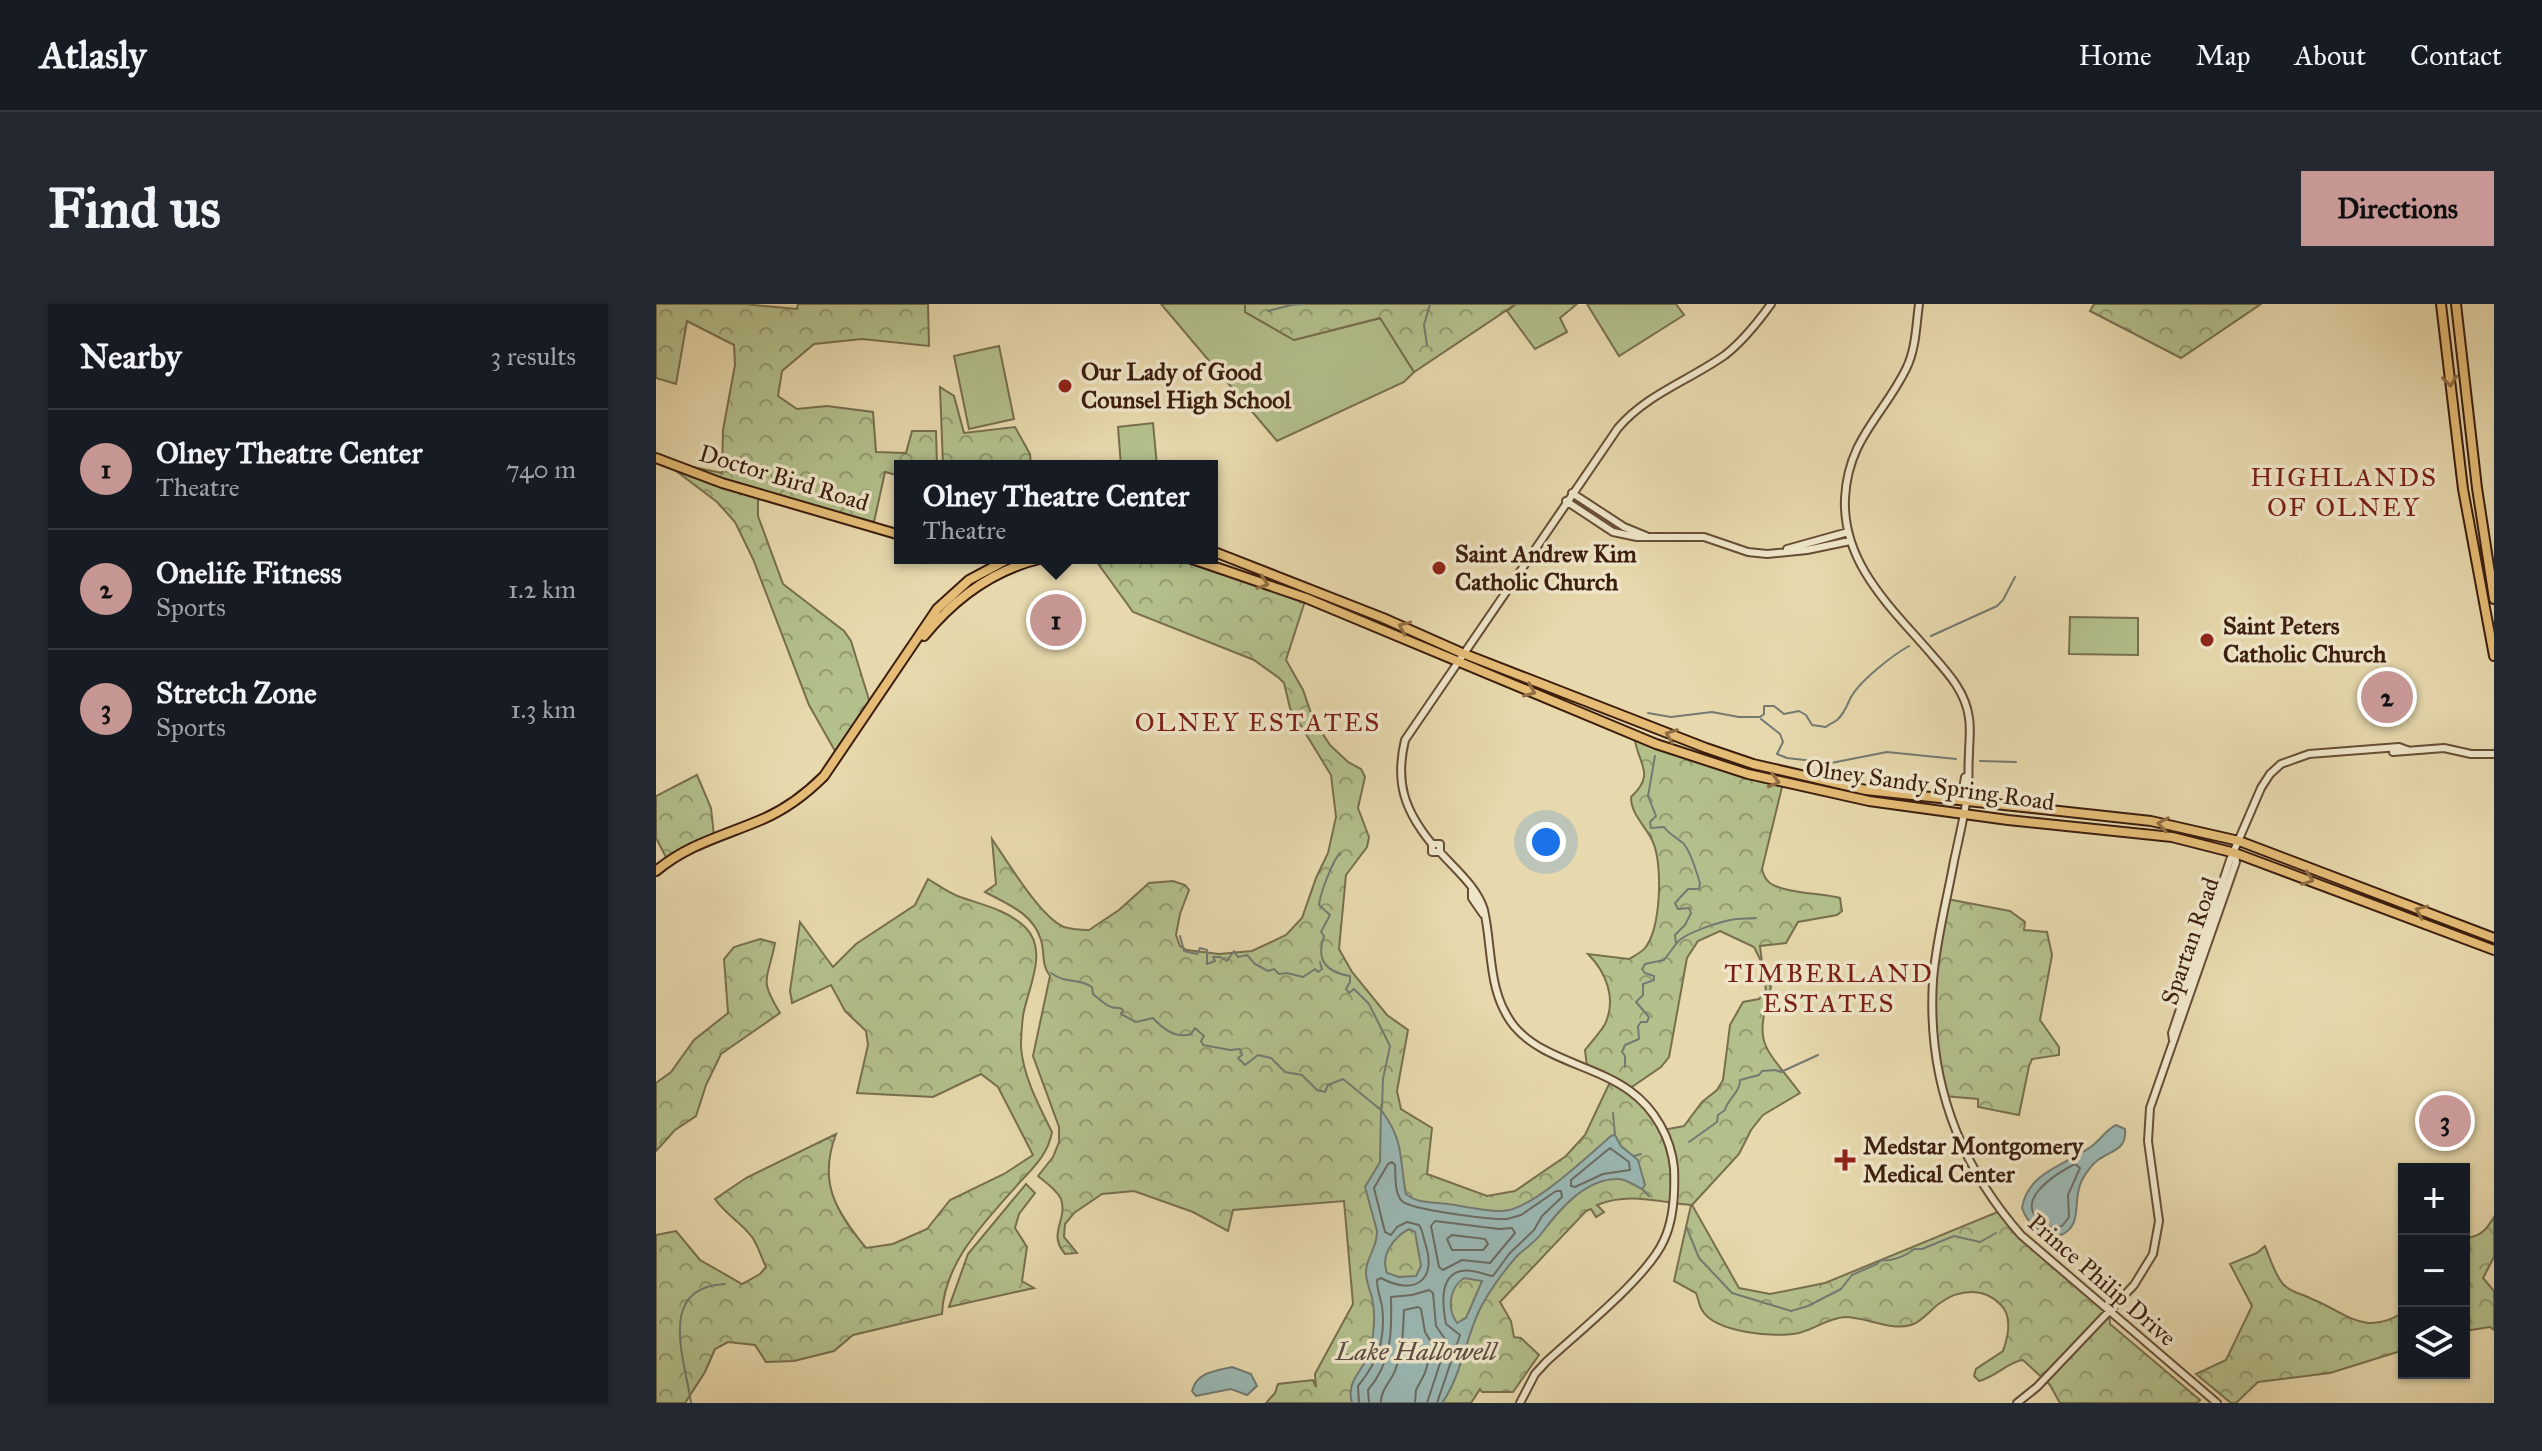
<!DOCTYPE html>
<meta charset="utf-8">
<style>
body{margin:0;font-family:"IM FELL Great Primer",serif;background:#242831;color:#f1f3f6}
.controls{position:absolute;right:24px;bottom:24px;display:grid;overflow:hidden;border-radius:0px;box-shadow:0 2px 6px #0004}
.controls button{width:72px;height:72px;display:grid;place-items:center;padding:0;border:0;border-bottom:2px solid #363941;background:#171b24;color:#f1f3f6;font:40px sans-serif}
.you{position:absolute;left:890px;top:538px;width:28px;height:28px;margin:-20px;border:6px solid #fff;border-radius:50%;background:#1a73e8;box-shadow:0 0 0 12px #1a73e833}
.badge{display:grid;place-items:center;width:52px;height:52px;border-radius:50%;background:#c59692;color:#111;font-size:26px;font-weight:700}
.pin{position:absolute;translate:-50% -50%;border:4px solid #fff;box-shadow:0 2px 8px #0006}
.popup{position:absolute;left:238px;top:156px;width:324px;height:104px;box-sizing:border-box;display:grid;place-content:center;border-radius:0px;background:#171b24;filter:drop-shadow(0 2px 6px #0005);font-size:26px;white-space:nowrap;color:#9ea1a6}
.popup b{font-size:30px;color:#f1f3f6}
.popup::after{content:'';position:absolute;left:50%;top:100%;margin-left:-16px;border:16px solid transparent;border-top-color:#171b24}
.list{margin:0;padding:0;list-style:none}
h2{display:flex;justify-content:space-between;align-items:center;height:104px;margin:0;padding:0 32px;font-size:34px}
h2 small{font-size:26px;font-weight:400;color:#9ea1a6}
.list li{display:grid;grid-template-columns:52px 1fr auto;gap:24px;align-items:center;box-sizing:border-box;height:120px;padding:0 32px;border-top:2px solid #363941}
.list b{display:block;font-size:30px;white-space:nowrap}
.list p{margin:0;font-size:26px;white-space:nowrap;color:#9ea1a6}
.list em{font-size:26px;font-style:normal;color:#9ea1a6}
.icon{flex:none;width:44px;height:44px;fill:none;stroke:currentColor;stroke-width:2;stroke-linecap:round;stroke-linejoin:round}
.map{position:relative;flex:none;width:1838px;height:1099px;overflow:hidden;border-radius:0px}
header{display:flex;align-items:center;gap:48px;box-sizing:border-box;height:112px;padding:0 40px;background:#171b24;border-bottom:2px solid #363941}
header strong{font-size:38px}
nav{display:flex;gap:44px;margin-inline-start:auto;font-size:28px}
.intro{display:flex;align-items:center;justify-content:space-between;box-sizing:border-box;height:192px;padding:0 48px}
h1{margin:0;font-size:56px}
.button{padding:20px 36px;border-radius:0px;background:#c59692;color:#111;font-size:28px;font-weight:700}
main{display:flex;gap:48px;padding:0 48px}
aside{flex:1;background:#171b24;border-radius:0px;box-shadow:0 2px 6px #0004}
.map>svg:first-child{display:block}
.grass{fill:#b3c08c;stroke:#786f4e;stroke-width:2}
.forest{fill:url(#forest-crowns);stroke:#786f4e;stroke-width:2;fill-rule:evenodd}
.water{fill:#9ab8b4;stroke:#747a72;stroke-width:2;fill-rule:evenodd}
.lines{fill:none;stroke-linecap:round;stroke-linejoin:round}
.shore{stroke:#6b6b62;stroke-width:2}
.stream{stroke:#747a72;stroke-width:2}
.minor-casing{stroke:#674d36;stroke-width:10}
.major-casing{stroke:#3c1e0f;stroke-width:12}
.minor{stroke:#efe6ca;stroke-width:6}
.major{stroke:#e4bc76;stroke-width:8}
.oneway{stroke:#906d42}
.poi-dot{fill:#8f2418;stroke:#efe6ca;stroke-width:3}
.labels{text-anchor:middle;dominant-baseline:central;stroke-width:7;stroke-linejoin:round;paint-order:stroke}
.poi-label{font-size:24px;font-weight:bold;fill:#3c1e0f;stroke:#efe6ca;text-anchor:start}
.street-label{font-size:24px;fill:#3c1e0f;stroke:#efe6ca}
.neighbourhood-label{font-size:26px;letter-spacing:2px;fill:#7a1f14;stroke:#efe6ca}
.water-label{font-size:26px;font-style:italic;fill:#584c41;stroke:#efe6ca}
</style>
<header>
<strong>Atlasly</strong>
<nav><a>Home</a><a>Map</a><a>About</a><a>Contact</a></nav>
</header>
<div class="intro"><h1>Find us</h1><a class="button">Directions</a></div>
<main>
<aside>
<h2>Nearby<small>3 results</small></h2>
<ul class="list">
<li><span class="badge">1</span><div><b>Olney Theatre Center</b><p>Theatre</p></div><em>740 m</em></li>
<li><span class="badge">2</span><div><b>Onelife Fitness</b><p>Sports</p></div><em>1.2 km</em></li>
<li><span class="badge">3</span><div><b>Stretch Zone</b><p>Sports</p></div><em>1.3 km</em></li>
</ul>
</aside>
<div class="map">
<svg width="1838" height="1099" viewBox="0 0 1838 1099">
<defs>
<pattern id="forest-crowns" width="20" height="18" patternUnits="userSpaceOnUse" patternTransform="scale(2)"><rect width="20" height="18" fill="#b3c08c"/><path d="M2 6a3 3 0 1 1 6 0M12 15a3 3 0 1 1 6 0" fill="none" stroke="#939b71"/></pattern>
</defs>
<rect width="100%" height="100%" fill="#e7d9ad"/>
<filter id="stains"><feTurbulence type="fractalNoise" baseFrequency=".0025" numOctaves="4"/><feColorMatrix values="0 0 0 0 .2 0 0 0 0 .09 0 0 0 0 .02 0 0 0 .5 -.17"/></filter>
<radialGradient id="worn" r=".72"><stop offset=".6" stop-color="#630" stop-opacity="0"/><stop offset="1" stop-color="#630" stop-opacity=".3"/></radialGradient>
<path class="grass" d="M 505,0 L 589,0 L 589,8 L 638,36 L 725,14 L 758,68 L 748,78 L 621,137 Z
M 860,0 L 921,0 L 904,14 L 911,28 L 879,45 L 851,7 Z
M 931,0 L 1020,0 L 1028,11 L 963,52 Z
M 343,42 L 358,115 L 313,125 L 298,52 Z
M 497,119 L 501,162 L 465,162 L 462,123 Z
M 1414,313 L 1482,314 L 1482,351 L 1413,350 Z"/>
<path class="forest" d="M 0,0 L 88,0 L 141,5 L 142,0 L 272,0 L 273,42 L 206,35 L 158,40 L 126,67 L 122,92 L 141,105 L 171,102 L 217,108 L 220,148 L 250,149 L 256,127 L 280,127 L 281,162 L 244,162 L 244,172 L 229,168 L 218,218 L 116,193 L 102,196 L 102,212 L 127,280 L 188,327 L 195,337 L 214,399 L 179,447 L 153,401 L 97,255 L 79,218 L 61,198 L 7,157 L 66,169 L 67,126 L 79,61 L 78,41 L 31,17 L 20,80 L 0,74 Z
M 589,0 L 860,0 L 758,68 L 724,14 L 638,36 L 589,8 Z
M 1438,0 L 1605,0 L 1525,54 L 1434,7 Z
M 284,83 L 298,92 L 308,129 L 359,123 L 374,150 L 375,162 L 287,162 Z
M 438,254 L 533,254 L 650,294 L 630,356 L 647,386 L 657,415 L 674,441 L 692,458 L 705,465 L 709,473 L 702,504 L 713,533 L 711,543 L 690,571 L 683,645 L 696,668 L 731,711 L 752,726 L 741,787 L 745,805 L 776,824 L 771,870 L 831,892 L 859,887 L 910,852 L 929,831 L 955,776 L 931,763 L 929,746 C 935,738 944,729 949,720 C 961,695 950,668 932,650 L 973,655 C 978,652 986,648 989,644 C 1005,624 1007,561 997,538 C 990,522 975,511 975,493 C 1001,469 981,460 978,431 L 1127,479 L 1106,565 C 1107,569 1108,573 1111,576 C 1120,589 1166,589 1184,594 L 1186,607 L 1181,611 L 1142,618 L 1130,639 L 1104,642 L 1107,666 L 1115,683 C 1097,743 1108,741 1144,789 L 1107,811 L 1095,826 L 1083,850 L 1036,901 L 1083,984 L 1114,990 L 1169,979 L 1344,907 L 1365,931 L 1453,1008 L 1454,1020 L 1544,1096 L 1541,1099 L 1404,1099 L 1394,1081 L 1367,1056 C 1353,1057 1340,1073 1323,1077 L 1318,1072 L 1320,1065 L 1347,1047 C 1352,1033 1357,1013 1345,1001 C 1328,983 1303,985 1284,999 C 1275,1005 1266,1018 1255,1021 C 1234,1027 1210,1013 1189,1013 C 1172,1014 1159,1025 1143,1029 C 1120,1034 1059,1029 1046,1006 C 1043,1001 1042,994 1040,989 L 1018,977 L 1035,901 C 1002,898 972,888 941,901 L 948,908 L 940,913 L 935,905 L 930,907 L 844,998 L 855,1017 L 858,1033 L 865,1034 L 883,1051 L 857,1088 L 826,1088 L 824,1085 L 815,1099 L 610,1099 L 619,1089 L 622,1080 L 657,1076 L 660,1083 L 659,1070 L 697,1000 L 688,897 L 577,906 L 572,927 L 537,908 L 478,887 L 446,890 L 418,909 L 409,920 L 408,933 L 421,949 L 409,950 C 391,929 412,917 405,895 C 401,886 389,878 382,872 L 397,853 L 403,838 L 403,823 L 377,752 L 394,672 C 385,660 389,650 385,636 C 377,609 351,600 329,588 L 340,580 L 336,535 C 351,557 385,614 408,623 C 415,625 424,626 433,626 L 463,606 L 493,579 L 517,577 L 529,581 L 533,586 L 524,610 L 520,631 L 524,642 L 531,646 L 563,650 L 596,647 L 630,631 L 646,614 L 660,574 L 672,549 L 680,513 L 675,471 L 634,404 L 628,379 L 623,374 L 598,356 L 477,308 ZM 1064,627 L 1098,643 L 1104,655 L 1110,686 L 1103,695 L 1087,698 L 1074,721 L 1067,776 L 1061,786 L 1046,798 L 1028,822 L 1007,826 L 973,785 L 1005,763 L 1013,753 L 1031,654 L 1042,637 Z
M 41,471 L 55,504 L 58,532 L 12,557 L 0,534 L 0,492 Z
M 272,575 C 282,581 293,589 304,593 C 327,601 352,606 370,624 C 393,648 371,686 367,712 C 366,721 365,733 365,743 C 367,772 383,802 396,828 C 392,850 378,863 363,879 C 330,917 288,957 286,1010 L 197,1031 L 178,1047 L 138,1057 L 110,1058 L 99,1041 L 72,1038 L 59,1045 L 49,1068 L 29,1099 L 0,1099 L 0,931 L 20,927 L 44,956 L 86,980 L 104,970 L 110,963 C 105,953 102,941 96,933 C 85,918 69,910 59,895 L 90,874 L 180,830 C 162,878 179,906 210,944 L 237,940 L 271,925 L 294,896 L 348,870 L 377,851 L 342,783 L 325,770 L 277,793 L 201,789 L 212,741 L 210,727 L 189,707 L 175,681 L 136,699 L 134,687 L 144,618 L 177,663 L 200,640 L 259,601 Z
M 1291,595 L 1354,607 L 1369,618 L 1368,626 L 1391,628 L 1396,651 L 1384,716 L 1403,743 L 1403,751 L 1376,755 L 1373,762 L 1363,811 L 1322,803 L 1322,795 L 1288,792 L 1278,724 L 1277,674 Z
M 104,635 L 119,639 C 112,677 102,673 124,709 L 65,750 L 50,781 L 40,812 L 19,826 L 0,847 L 0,779 L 15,768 L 38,736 L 72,709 L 68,655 L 78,643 Z
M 370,880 L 379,889 L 363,910 L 359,924 L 371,943 L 366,977 L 378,984 L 293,1003 L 312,950 Z
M 1838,913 L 1838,953 L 1827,974 L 1838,987 L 1838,1026 L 1834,1023 L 1808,1027 L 1808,948 L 1811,934 C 1825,932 1831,925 1838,913 Z
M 1609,942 C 1614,954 1619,972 1628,981 C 1636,989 1647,990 1656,995 C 1693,1010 1708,1033 1748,1008 L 1748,1046 L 1674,1069 L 1602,1078 L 1580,1099 L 1575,1099 L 1540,1070 L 1570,1056 L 1596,1002 L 1574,960 L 1601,949 Z"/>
<path class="water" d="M 725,806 L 726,807 C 749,839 743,855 750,890 C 762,900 777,898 792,900 C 809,902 830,908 848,907 C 878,904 932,852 955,832 L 959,831 L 965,842 L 982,856 L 989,881 L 986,885 C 979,882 970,875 963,875 C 929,874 903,906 885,930 C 879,938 870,944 862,951 C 849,965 831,990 823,1007 C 809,1037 805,1072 786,1099 L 696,1099 C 689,1075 710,1066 715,1043 C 718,1027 720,1010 716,994 C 714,986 710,977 710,969 C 709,955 722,943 721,927 L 709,883 L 724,858 ZM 753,925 L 759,928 L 765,962 L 760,972 L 743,973 L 731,969 C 724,951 738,933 753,925 ZM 808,974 L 826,977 L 810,1014 L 801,1019 C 791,1005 793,984 808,974 Z
M 1460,821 L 1469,825 C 1471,846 1456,846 1442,856 C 1435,861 1430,869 1426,876 C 1415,897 1429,922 1403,932 C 1386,932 1372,921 1366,904 C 1372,867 1411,861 1436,842 C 1445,835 1450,826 1460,821 Z
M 576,1063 L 595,1070 L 601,1082 L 591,1091 L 575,1085 L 540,1092 L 536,1087 C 541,1068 559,1067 576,1063 Z"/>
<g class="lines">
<path class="shore" d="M 954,844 L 973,858 L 974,866 L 947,870 L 919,883 L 915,882 L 915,876 Z
M 1419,860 L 1424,864 L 1412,891 L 1413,913 L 1406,922 L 1394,923 C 1351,902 1394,873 1419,860 Z
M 779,917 L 843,925 L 856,924 L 859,929 L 834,959 L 806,956 L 787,966 L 783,963 L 775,922 Z
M 796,931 L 829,935 L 832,940 L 827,946 L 796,946 L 791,935 Z
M 703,1099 L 702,1082 C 722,1058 730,1034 726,1002 C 724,993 721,985 721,976 L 725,974 C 758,992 782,977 769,939 C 767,932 767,927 763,921 L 751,918 L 741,923 L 735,931 L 729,928 L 718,884 L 732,860 L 736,858 L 739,861 C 740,872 738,889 746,897 C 755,906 836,916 851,915 L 865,911 L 900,887 L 905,887 L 906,893 L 886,912 L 878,926 L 853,950 L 837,972 C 828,971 817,964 805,967 C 782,972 787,1004 790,1020 L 804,1031 L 781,1099
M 713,1099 L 712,1086 C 736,1058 736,1027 735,993 L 756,991 L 773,986 L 777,989 L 780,1022 L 791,1038 L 771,1099
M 725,1099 C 724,1086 736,1077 740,1064 C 747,1045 747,1026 748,1006 L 762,1003 L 765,1005 L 769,1028 L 777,1041 L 769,1069 L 760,1086 L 759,1099"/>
<path class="stream" d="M 612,7 L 635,1 L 648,0
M 771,41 L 768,21 L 774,0
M 1275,332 L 1341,302 L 1347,296 L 1359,273
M 992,409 L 1015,413 L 1056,408 L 1083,413 L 1104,413 L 1108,410 L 1108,402 L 1118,402 L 1128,410 L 1143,407 L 1150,411 L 1156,421 L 1170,423 C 1173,420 1177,419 1181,416 C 1187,411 1191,402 1194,395 C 1202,378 1237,351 1253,342
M 1105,415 L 1124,430 L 1127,438 L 1121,450 L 1131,454 L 1175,459 L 1231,448 L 1300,455
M 1324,457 L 1360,458
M 684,549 C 676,558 664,590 663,601 L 674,611 L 665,628 L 668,632 C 660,655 669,668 694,672 L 694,678 L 690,685 L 693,689 L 698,685 L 713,700 L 734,742 L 727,775 L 726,804
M 524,632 L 528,647 L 541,650 L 544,644 L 551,646 L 551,660 L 559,657 L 557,653 L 564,653 L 571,657 L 578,647 L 582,653 L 591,651 L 599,660 L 612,667 L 618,665 L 623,670 L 631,669 L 647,673 L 659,665 L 662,668 L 666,665 L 664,658
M 1020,640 C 1027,629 1066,617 1080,615 C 1087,614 1093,615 1100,614
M 395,669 C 412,681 420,673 436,683 L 437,690 C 446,697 452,705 464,704 L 467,706 L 465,710 L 480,718 L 497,714 C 507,725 520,735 535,730 L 539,724 L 548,732 L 545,737 L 547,741 L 574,746 L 584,745 L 586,751 L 582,754 L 589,761 L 602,751 L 615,754 L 629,768 L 646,771 L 661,786 L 669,788 L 672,781 L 687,775 L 725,806
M 969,763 L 969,752 L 966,748 L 969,741 L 983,735 L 982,722 L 985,718 L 991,718 L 993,713 L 980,698 L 987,691 L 987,680 L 998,676 L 998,672 L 989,669 L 986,665 L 989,660 L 1008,656 L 1020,640 L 1019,631 L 1029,621 L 1035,609 L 1033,604 L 1022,605 L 1019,599 L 1032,585 L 1043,585 L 1044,579 C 1040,567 1036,550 1028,540 C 1020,533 1014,531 1008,523 L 995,524 L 994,518 L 1000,512 L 992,492 L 999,452
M 957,809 L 959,831
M 1033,838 L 1061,818 L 1062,811 L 1069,806 C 1072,794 1084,789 1084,776 L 1103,771 L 1106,767 L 1119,766 L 1125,768 L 1162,751
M 978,852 L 985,850
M 986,885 L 993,892
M 1030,922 L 1043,954 L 1076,989 L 1135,1007 L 1152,1002 L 1185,985 L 1196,971 L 1221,960 L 1225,956 C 1235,958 1250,952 1258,945 L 1266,945 L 1298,932 L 1324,938 L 1340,929
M 35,1099 C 29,1055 0,983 69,980"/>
<defs>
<path id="minor" d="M 1263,0 C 1260,22 1260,45 1250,65 C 1227,112 1192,135 1189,194 C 1186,261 1237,305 1277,352 C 1293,370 1310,389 1313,414 C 1315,426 1313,438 1313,450 C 1312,462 1313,474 1312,486 C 1309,509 1303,534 1298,557 C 1291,596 1280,636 1277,676 C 1271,774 1301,858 1365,931 L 1561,1099
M 916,189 L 968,223 L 990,232
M 910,197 L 957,228 L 981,233 L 1048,233 L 1092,248 L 1111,250 L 1151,246 L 1194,237
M 1131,245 L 1192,228
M 1737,448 L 1788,444 L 1815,450 L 1838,450
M 1309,473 L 1306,491 L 1309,496
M 776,540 C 748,506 739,478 749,436 L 962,124 C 991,90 1034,76 1069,51 C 1087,37 1102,18 1115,0
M 784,548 L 784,540 L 776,540 L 776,548 L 784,548 C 799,565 822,584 828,606 C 837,646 831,688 858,722 C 886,756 939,761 974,787 C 999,805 1015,834 1018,864 C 1019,887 1018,915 1008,936 C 992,973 921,1029 890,1058 L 879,1070 L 864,1099
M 816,585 L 816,594 L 827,610
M 1517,736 L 1516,729 L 1574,556 L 1605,484 L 1614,470 L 1625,460 L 1653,450 L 1743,443 L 1751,446
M 1361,1099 L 1381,1083 L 1478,981 L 1497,950 L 1503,917 L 1492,837 L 1494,804 L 1580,558 L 1579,549"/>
<path id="major" d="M 1785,0 L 1807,185 L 1838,352
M 1800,0 L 1821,184 L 1838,295
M 0,154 L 66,179 L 244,231
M 556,247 L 727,314 L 806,349 L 1050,444 L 1097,460 L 1210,486 L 1495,517 L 1583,537 L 1838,634
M 533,254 L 650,294 L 1000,440 L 1092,470 L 1213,497 L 1352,516 L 1516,533 L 1579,549 L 1838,646
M 268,332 C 299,294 339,265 387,254
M 0,567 C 34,539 68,532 107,515 C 130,505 150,490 168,472 L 281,305 L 313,276 L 354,254"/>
</defs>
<use href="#minor" class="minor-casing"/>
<use href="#major" class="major-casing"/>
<use href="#minor" class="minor"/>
<use href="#major" class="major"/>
</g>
<defs><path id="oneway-chevron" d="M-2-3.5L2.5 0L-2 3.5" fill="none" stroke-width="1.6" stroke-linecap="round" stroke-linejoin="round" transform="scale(2)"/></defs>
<g class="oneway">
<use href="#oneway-chevron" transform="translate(1794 77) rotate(83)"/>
<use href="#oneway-chevron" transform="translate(607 279) rotate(19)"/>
<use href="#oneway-chevron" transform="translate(748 323) rotate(-156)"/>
<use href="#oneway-chevron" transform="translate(874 387) rotate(23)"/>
<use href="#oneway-chevron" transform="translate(1015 431) rotate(-159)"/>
<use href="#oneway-chevron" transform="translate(1118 477) rotate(15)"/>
<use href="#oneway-chevron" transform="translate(1507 520) rotate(-170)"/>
<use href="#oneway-chevron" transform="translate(1652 575) rotate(20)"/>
<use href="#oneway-chevron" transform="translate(1765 607) rotate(-156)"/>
</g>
<g class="poi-dot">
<circle cx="409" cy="82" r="8"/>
<circle cx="783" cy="264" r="8"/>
<circle cx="1551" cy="336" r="8"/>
<path d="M1185 844h8v8h8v8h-8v8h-8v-8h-8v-8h8z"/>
</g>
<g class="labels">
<g class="poi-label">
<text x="425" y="68">Our Lady of Good<tspan x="425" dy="28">Counsel High School</tspan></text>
<text x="799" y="250">Saint Andrew Kim<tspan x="799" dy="28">Catholic Church</tspan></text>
<text x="1567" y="322">Saint Peters<tspan x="1567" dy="28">Catholic Church</tspan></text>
<text x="1207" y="842">Medstar Montgomery<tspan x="1207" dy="28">Medical Center</tspan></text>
</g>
<g class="street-label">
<text transform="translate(128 174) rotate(17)">Doctor Bird Road</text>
<text transform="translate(1274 481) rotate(8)">Olney Sandy Spring Road</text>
<text transform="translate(1534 637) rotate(-71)">Spartan Road</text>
<text transform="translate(1446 976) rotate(41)">Prince Philip Drive</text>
</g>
<g class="neighbourhood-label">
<text x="1688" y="173">HIGHLANDS<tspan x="1688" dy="30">OF OLNEY</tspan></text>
<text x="602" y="418">OLNEY ESTATES</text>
<text x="1173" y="669">TIMBERLAND<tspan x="1173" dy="30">ESTATES</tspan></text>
</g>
<g class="water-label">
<text x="760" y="1047">Lake Hallowell</text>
</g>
</g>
<rect width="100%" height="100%" filter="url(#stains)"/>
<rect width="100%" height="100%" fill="url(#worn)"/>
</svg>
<div class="controls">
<button>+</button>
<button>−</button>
<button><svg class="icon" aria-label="layers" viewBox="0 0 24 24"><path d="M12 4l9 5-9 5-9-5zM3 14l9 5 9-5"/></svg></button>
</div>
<div class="you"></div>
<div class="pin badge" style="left:400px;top:316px">1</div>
<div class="popup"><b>Olney Theatre Center</b>Theatre</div>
<div class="pin badge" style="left:1731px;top:393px">2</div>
<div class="pin badge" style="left:1789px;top:817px">3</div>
</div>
</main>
